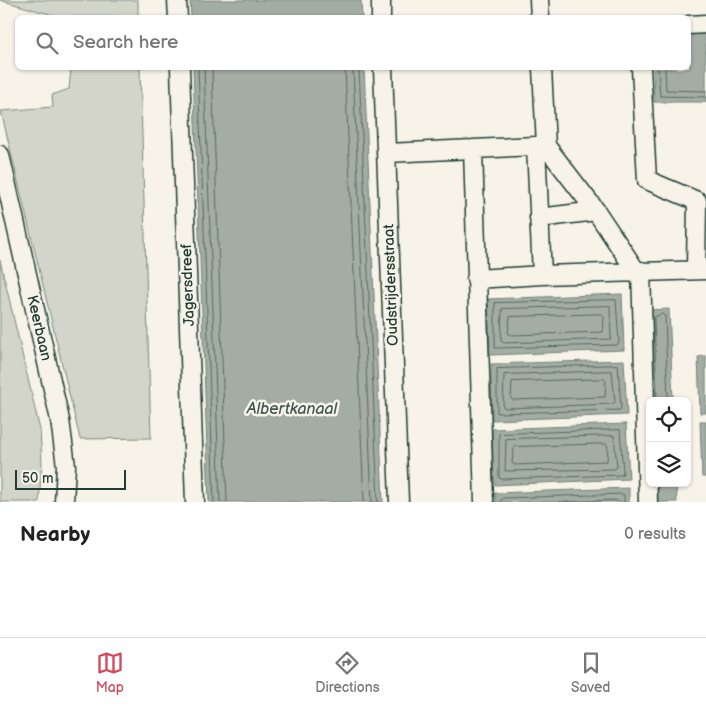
<!DOCTYPE html>
<style>
body{margin:0;font-family:"Balsamiq Sans",sans-serif;background:#f2f2f2;color:#222}
.controls{position:absolute;right:15px;bottom:15px;display:grid;overflow:hidden;border-radius:8px;box-shadow:0 1px 4px #0004}
.controls button{width:45px;height:45px;display:grid;place-items:center;padding:0;border:0;border-bottom:1px solid #e0e0e0;background:#fff;color:#222;font:25px sans-serif}
.scale{position:absolute;left:15px;bottom:12px;width:111px;box-sizing:border-box;padding-left:5px;border:2px solid #1f3d34;border-top:0;font-size:14px;line-height:18px;white-space:nowrap;color:#1f3d34;-webkit-text-stroke:4px #f7f3e8;paint-order:stroke}
.list{margin:0;padding:0;list-style:none}
h2{display:flex;justify-content:space-between;align-items:center;height:65px;margin:0;padding:0 20px;font-size:21px}
h2 small{font-size:16px;font-weight:400;color:#767676}
.icon{flex:none;width:28px;height:28px;fill:none;stroke:currentColor;stroke-width:2;stroke-linecap:round;stroke-linejoin:round}
.map{position:relative;flex:none;width:706px;height:502px;overflow:hidden}
.search{position:absolute;background:#fff;box-shadow:0 1px 4px #0004;left:15px;right:15px;top:15px;height:55px;display:flex;align-items:center;gap:12px;box-sizing:border-box;padding:0 18px;border-radius:8px;color:#767676;font-size:19px}
.sheet{height:135px;background:#fff}
nav{display:flex;justify-content:space-around;align-items:center;box-sizing:border-box;height:70px;border-top:1px solid #e0e0e0;background:#fff;font-size:14px;color:#767676}
nav a{display:grid;justify-items:center;gap:2px}
nav .on{color:#d1495b}
.map>svg:first-child{display:block}
.green{fill:#d3d5ca;stroke:#79897f}
.water{fill:#a4ada3;stroke:#6f8077}
.lines{fill:none;stroke-linecap:round;stroke-linejoin:round}
.shore{stroke:#546a60;stroke-width:1}
.minor-casing{stroke:#1f3d34;stroke-width:21}
.minor{stroke:#f7f3e8;stroke-width:18}
.labels{text-anchor:middle;dominant-baseline:central;stroke-width:5;stroke-linejoin:round;paint-order:stroke}
.street-label{font-size:15px;fill:#1f3d34;stroke:#f7f3e8}
.water-label{font-size:16px;font-style:italic;fill:#405950;stroke:#f7f3e8}
</style>
<div class="map">
<svg width="706" height="502" viewBox="0 0 706 502">
<rect width="100%" height="100%" fill="#f7f3e8"/>
<filter id="ink" filterUnits="userSpaceOnUse"><feTurbulence type="fractalNoise" baseFrequency=".02" numOctaves="2"/><feDisplacementMap in="SourceGraphic" scale="10" xChannelSelector="R" yChannelSelector="G"/><feConvolveMatrix kernelMatrix="1 2 1 2 8 2 1 2 1" color-interpolation-filters="sRGB"/></filter>
<g filter="url(#ink)">
<path class="green" d="M 0,0 L 138,0 L 138,17 L 60,17 Z
M 71,68 L 140,68 L 151,438 L 80,439 L 1,111 L 53,107 L 52,95 L 69,89 Z
M 0,260 L 40,430 L 42,463 L 39,502 L 0,502 Z"/>
<path class="water" d="M 190,0 L 361,0 L 362,17 L 191,17 Z
M 706,30 L 706,102 L 654,102 L 653,69 L 690,69 L 689,31 Z
M 193,68 L 364,68 L 383,502 L 209,502 Z
M 622,294 L 624,350 L 490,355 L 488,299 Z
M 669,309 L 673,401 L 652,401 L 649,310 Z
M 706,356 L 706,413 L 700,413 L 698,357 Z
M 624,360 L 627,415 L 492,420 L 491,364 Z
M 700,421 L 706,421 L 706,477 L 702,477 Z
M 626,424 L 629,479 L 494,485 L 492,429 Z
M 655,483 L 676,483 L 677,502 L 655,502 Z
M 629,488 L 629,502 L 495,502 L 495,493 Z"/>
<g class="lines">
<path class="shore" d="M 198,68 L 214,502
M 204,68 L 220,502
M 212,68 L 227,502
M 345,68 L 364,502
M 353,68 L 372,502
M 359,68 L 378,502
M 658,68 L 660,96 L 706,97
M 665,68 L 666,90 L 706,91
M 616,300 L 619,342 L 617,345 L 495,348 L 495,303 Z
M 610,306 L 611,339 L 504,343 L 501,341 L 502,309 Z
M 602,314 L 604,316 L 603,332 L 511,335 L 508,333 L 510,317 Z
M 618,365 L 621,408 L 620,410 L 497,413 L 497,369 Z
M 612,371 L 615,402 L 613,404 L 506,408 L 503,407 L 504,375 Z
M 604,379 L 606,381 L 605,397 L 513,400 L 511,399 L 512,382 Z
M 657,401 L 654,317 L 662,314 L 665,316 L 668,401
M 620,430 L 623,472 L 622,475 L 502,479 L 499,478 L 499,434 Z
M 614,436 L 617,466 L 615,469 L 505,471 L 506,439 Z
M 606,444 L 608,446 L 607,461 L 515,465 L 512,463 L 514,447 Z
M 500,502 L 503,498 L 622,494 L 624,495 L 624,502
M 558,502 L 616,500 L 618,502"/>
<defs>
<path id="minor" d="M 177,0 L 178,18
M 381,0 L 381,18
M 539,0 L 540,18
M 688,25 L 706,24
M 180,68 L 195,502
M 383,68 L 399,502
M 641,68 L 647,180 L 697,201 L 696,270
M 546,146 L 596,211 L 636,271
M 473,149 L 484,502
M 387,153 L 536,146
M 0,155 L 60,420 L 66,466 L 64,502
M 539,218 L 596,211
M 641,271 L 648,502
M 542,275 L 536,146 L 546,146 L 542,68
M 476,279 L 542,275 L 706,270"/>
</defs>
<use href="#minor" class="minor-casing"/>
<use href="#minor" class="minor"/>
</g>
</g>
<g class="labels">
<g class="street-label">
<text transform="translate(188 285) rotate(-92)">Jagersdreef</text>
<text transform="translate(391 285) rotate(-92)">Oudstrijdersstraat</text>
<text transform="translate(39 328) rotate(77)">Keerbaan</text>
</g>
<g class="water-label">
<text x="292" y="409">Albertkanaal</text>
</g>
</g>
</svg>
<div class="controls">
<button><svg class="icon" aria-label="locate" viewBox="0 0 24 24"><circle cx="12" cy="12" r="6"/><path d="M12 2v4M12 18v4M2 12h4M18 12h4"/></svg></button>
<button><svg class="icon" aria-label="layers" viewBox="0 0 24 24"><path d="M12 4l9 5-9 5-9-5zM3 14l9 5 9-5"/></svg></button>
</div>
<div class="scale">50 m</div>
<div class="search"><svg class="icon" aria-label="search" viewBox="0 0 24 24"><circle cx="10" cy="10" r="6"/><path d="M15 15l6 6"/></svg>Search here</div>
</div>
<section class="sheet">
<h2>Nearby<small>0 results</small></h2>
<ul class="list">
</ul>
</section>
<nav>
<a class="on"><svg class="icon" aria-label="map" viewBox="0 0 24 24"><path d="M3 6l6-2 6 2 6-2v14l-6 2-6-2-6 2zM9 4v14M15 6v14"/></svg>Map</a>
<a><svg class="icon" aria-label="directions" viewBox="0 0 24 24"><path d="M12 3l9 9-9 9-9-9zM9 14v-3h6M13 9l2 2-2 2"/></svg>Directions</a>
<a><svg class="icon" aria-label="saved" viewBox="0 0 24 24"><path d="M7 4h10v16l-5-4-5 4z"/></svg>Saved</a>
</nav>
